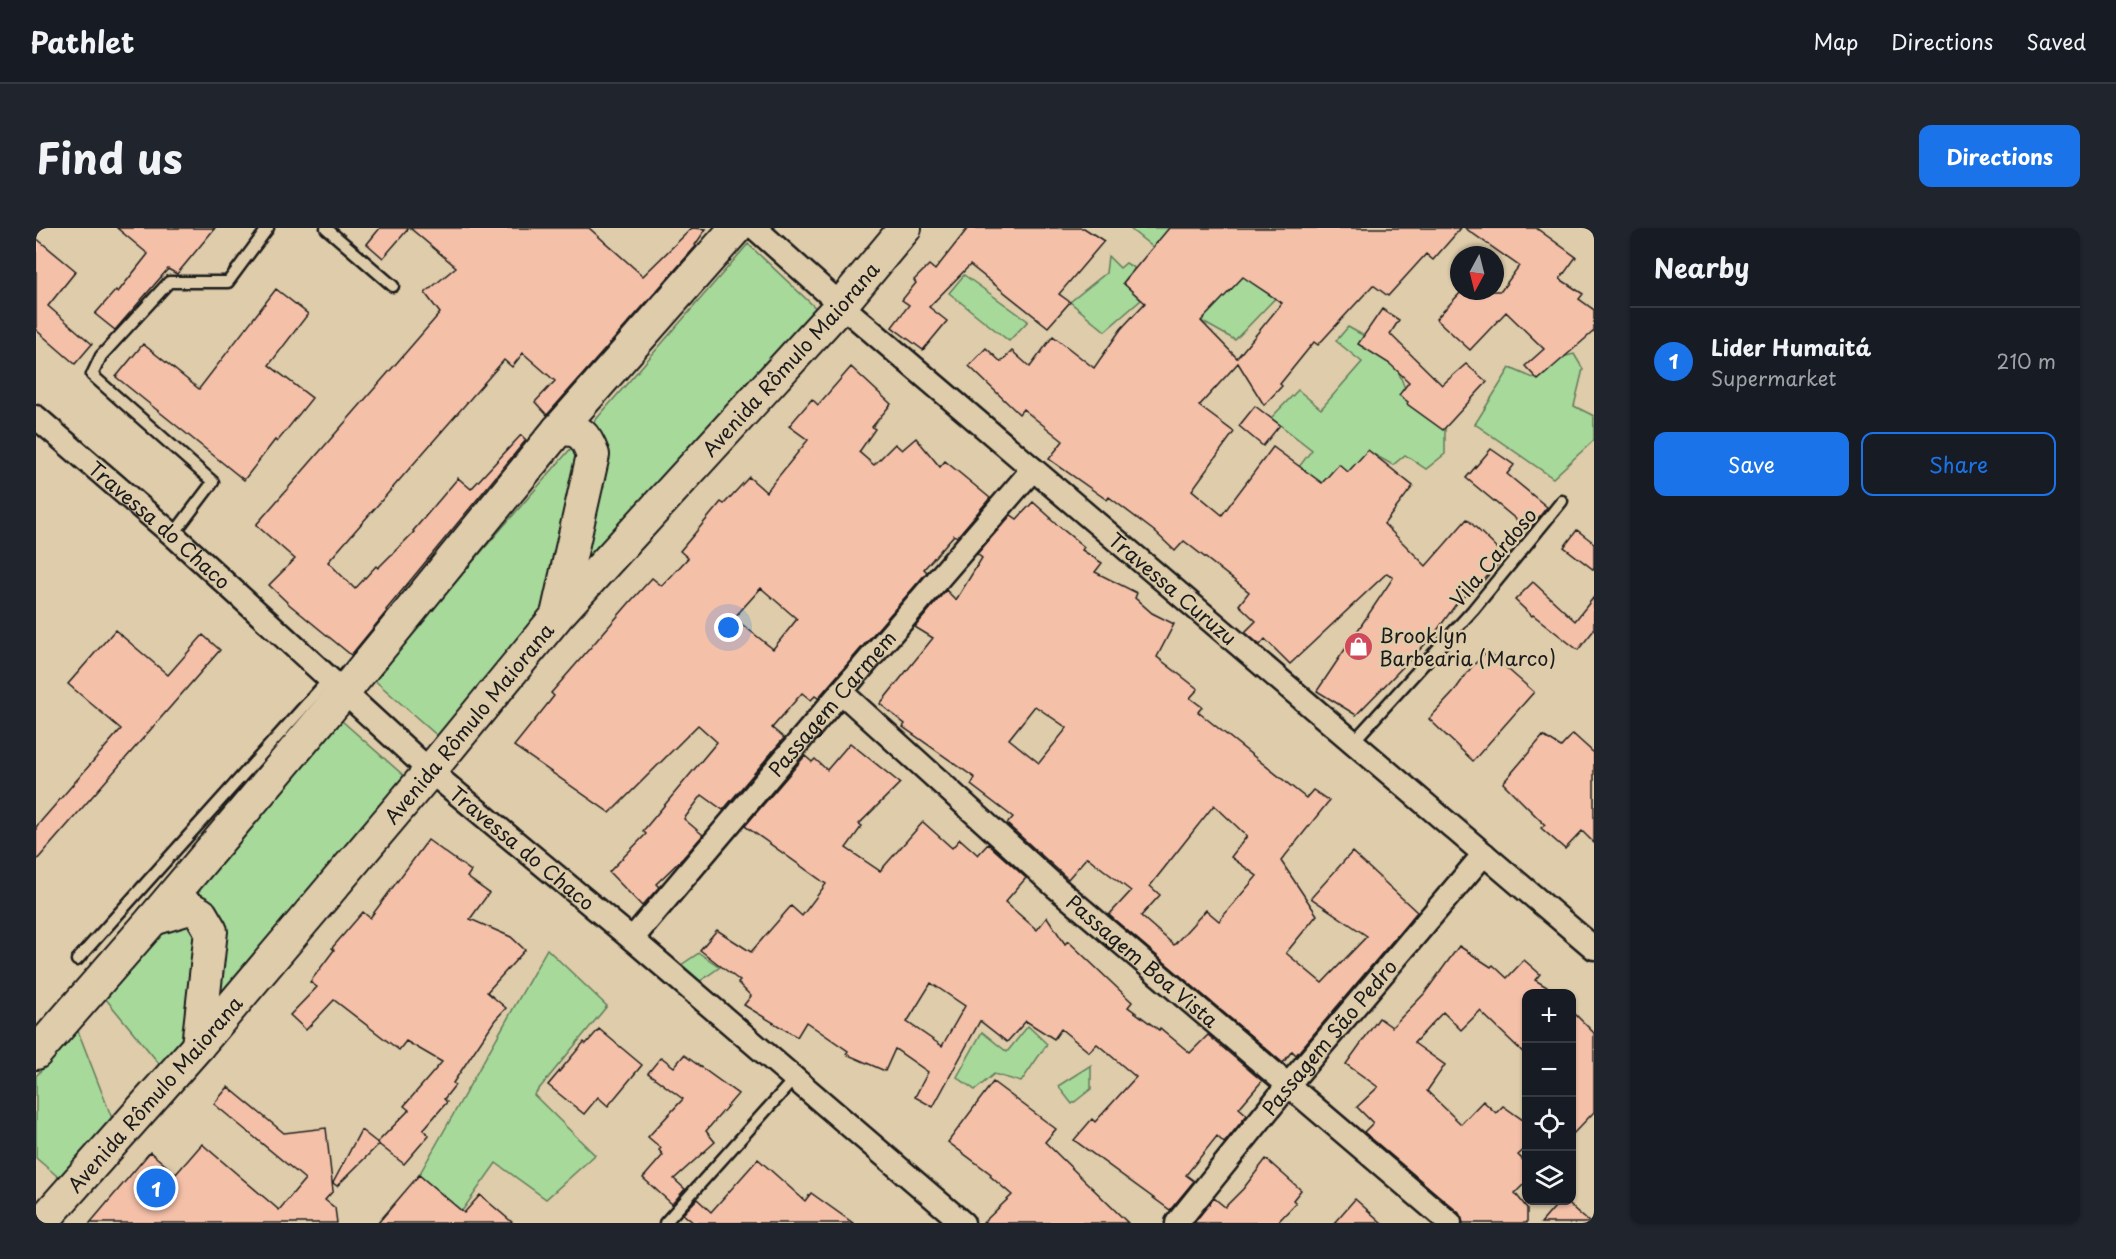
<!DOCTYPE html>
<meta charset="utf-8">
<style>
body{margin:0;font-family:"Playpen Sans",sans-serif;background:#20242c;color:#f1f3f6}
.controls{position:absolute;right:18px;bottom:18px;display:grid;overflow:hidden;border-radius:12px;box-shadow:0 2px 4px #0004}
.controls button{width:54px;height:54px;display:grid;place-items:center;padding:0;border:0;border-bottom:2px solid #363941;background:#171b24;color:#f1f3f6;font:30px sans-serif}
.compass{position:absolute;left:1414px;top:18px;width:54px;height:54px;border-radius:50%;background:#171b24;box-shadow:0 2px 4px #0004;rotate:187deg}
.you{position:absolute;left:693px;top:400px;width:21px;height:21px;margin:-15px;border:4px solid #fff;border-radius:50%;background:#1a73e8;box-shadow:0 0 0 9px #1a73e833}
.badge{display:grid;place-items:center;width:39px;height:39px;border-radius:50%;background:#1a73e8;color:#fff;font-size:20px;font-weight:700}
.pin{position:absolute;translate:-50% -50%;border:3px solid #fff;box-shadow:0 2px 6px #0006}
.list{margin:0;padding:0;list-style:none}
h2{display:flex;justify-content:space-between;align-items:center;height:78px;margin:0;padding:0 24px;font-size:26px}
h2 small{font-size:20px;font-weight:400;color:#9ea1a6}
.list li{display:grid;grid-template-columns:39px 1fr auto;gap:18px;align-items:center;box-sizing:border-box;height:108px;padding:0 24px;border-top:2px solid #363941}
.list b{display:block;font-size:22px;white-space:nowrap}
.list p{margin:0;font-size:20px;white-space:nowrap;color:#9ea1a6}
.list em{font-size:20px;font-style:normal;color:#9ea1a6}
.actions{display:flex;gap:12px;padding:18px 24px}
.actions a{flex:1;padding:14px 0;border:2px solid #1a73e8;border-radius:12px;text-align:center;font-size:21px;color:#1a73e8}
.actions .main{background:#1a73e8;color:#fff}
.icon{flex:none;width:33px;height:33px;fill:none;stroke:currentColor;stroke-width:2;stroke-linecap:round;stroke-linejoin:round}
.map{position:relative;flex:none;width:1558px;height:995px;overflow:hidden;border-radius:12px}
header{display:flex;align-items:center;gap:36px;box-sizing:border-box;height:84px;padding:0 30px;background:#171b24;border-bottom:2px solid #363941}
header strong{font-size:28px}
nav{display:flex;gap:33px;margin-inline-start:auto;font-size:21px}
.intro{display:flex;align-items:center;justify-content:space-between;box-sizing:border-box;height:144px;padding:0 36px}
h1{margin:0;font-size:42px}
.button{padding:15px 27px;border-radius:12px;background:#1a73e8;color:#fff;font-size:21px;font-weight:700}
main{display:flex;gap:36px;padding:0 36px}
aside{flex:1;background:#171b24;border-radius:12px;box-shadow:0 2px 4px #0004}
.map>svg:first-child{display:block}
.green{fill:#a7d99a;stroke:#627a5b;stroke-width:1.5}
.building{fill:#f5c0a8;stroke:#1c1c1c;stroke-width:1.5;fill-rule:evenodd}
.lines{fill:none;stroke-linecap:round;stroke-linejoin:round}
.lane-casing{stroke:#1c1c1c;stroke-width:15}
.street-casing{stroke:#1c1c1c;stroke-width:27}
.secondary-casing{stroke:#1c1c1c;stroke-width:36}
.lane{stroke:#deccaa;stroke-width:10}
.street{stroke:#deccaa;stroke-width:22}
.secondary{stroke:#deccaa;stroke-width:32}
.labels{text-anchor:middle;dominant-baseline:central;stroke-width:5;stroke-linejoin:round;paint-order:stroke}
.street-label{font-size:20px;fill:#1c1c1c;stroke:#deccaa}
.poi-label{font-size:20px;fill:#1c1c1c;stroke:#deccaa;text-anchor:start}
</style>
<header>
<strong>Pathlet</strong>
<nav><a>Map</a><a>Directions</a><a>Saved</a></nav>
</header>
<div class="intro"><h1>Find us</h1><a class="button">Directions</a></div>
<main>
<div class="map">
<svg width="1558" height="995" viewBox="0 0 1558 995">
<rect width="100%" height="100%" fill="#deccaa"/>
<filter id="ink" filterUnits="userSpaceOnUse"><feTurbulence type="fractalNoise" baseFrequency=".0167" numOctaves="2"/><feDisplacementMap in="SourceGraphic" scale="12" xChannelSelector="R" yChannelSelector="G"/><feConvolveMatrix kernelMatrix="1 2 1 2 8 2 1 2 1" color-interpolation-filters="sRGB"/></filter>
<g filter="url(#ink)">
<path class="green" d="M 1093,0 L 1132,0 L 1142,9 L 1128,28 Z
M 712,16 L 785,85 L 405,511 L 336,450 Z
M 1216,27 L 1250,59 L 1199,112 L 1165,93 Z
M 1072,28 L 1084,40 L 1090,35 L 1098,40 L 1087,55 L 1105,72 L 1069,103 L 1034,74 L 1070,45 Z
M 928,47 L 992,93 L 973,113 L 913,65 Z
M 1312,99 L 1354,122 L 1375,176 L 1409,186 L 1409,226 L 1390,241 L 1369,227 L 1357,237 L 1332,223 L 1335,250 L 1246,261 L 1276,222 L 1235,190 L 1262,162 L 1285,181 L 1326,134 L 1300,113 Z
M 1538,126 L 1547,141 L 1538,178 L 1558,188 L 1558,212 L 1517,250 L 1439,196 L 1474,140 L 1502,152 L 1513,143 L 1518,131 Z
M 306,493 L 375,554 L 126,839 L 69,770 Z
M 511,721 L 571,778 L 498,867 L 559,927 L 510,971 L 460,935 L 426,983 L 383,947 Z
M 663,725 L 684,739 L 660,756 L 642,739 Z
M 992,798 L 1011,816 L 985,854 L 958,846 L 939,862 L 921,849 L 946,804 L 971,824 Z
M 42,803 L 79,898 L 27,953 L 0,930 L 0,848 Z
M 1055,837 L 1055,861 L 1036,876 L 1022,858 Z"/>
<path class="building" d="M 81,0 L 179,0 L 141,46 L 132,41 L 79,102 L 59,86 L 80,62 L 82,64 L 112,26 Z
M 344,0 L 373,0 L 347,30 L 331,16 Z
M 374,0 L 553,0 L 607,48 L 656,0 L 670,1 L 659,17 L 660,18 L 511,187 L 499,174 L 519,153 L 487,125 L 476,139 L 468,132 L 292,334 L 319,361 L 340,338 L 342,340 L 378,304 L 377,303 L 422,250 L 435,261 L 485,207 L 490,212 L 350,382 L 351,383 L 315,427 L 254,377 L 233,357 L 259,331 L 220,297 L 404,85 L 389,65 L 420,39 Z
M 932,0 L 1048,0 L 1068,13 L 1023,66 L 1034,74 L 1012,99 L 934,37 L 893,79 L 911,93 L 887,122 L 856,99 L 873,77 L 866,72 L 880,55 L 878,52 L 893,37 L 899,42 Z
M 1133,0 L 1425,0 L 1397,32 L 1390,26 L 1352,68 L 1337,57 L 1282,117 L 1278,114 L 1244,156 L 1246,158 L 1228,177 L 1202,135 L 1163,178 L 1198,204 L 1156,262 L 1186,287 L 1237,219 L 1286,255 L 1303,236 L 1312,244 L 1332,222 L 1377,258 L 1348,296 L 1390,338 L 1431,291 L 1469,328 L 1442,359 L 1423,372 L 1397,408 L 1320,487 L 1281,463 L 1357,350 L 1351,345 L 1254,436 L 1229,411 L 1224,417 L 1209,404 L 1220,393 L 1203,377 L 1213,364 L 1148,313 L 1139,323 L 1118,303 L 1073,269 L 1071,272 L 1013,231 L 1027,213 L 987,181 L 983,186 L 933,138 L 950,120 L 965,134 L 976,123 L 994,139 L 1017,108 L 1058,140 L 1085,101 L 1109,75 L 1087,55 ZM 1207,49 L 1246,75 L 1201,130 L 1165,93 Z
M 1429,0 L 1500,0 L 1540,29 L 1524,51 L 1547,66 L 1543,71 L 1558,82 L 1558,103 L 1502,152 L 1489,138 L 1508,121 L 1470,84 L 1434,122 L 1400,91 L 1426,63 L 1465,63 L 1483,38 Z
M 0,10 L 40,43 L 12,78 L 56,116 L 39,136 L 0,102 Z
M 240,61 L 272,86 L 233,137 L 276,170 L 241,214 L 239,212 L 208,252 L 80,149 L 107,116 L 163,161 Z
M 1346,81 L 1363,92 L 1354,106 L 1406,157 L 1430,136 L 1451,154 L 1407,202 L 1371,176 L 1372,174 L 1363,167 L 1373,154 L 1354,136 L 1322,116 Z
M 815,139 L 855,176 L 836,199 L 839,201 L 823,224 L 838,237 L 859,216 L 866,222 L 880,210 L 904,239 L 909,233 L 954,270 L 921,309 L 918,307 L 888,341 L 891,344 L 782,470 L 779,468 L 775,472 L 766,465 L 736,500 L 748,510 L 687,582 L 666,567 L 648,591 L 667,607 L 647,630 L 620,656 L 623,659 L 606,678 L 573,644 L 610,606 L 607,603 L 681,514 L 662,497 L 574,585 L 478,518 L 518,468 L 515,465 L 594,374 L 616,350 L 626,358 L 652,330 L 644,323 L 685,274 L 688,276 L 713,249 L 730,264 L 772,212 L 753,198 L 776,171 L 782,177 ZM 725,360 L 761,391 L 737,421 L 698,390 Z
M 1219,178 L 1244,197 L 1227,218 L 1203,198 Z
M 1455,221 L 1478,237 L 1471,246 L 1511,279 L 1493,302 L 1430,250 Z
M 997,274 L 1015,290 L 1014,291 L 1048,319 L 1046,322 L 1066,335 L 1059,344 L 1101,365 L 1099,370 L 1116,385 L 1138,396 L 1121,429 L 1162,461 L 1154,470 L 1166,479 L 1162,484 L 1270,570 L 1277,562 L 1293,573 L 1245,633 L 1281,687 L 1250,725 L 1286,755 L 1331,708 L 1275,670 L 1316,624 L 1381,684 L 1260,827 L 1256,823 L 1247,835 L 1073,687 L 1095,663 L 1051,629 L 1032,651 L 971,596 L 977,589 L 935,557 L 939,550 L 867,499 L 869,496 L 844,476 L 897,410 L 879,399 L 910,362 L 920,372 L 946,330 L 941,326 L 975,287 L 981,291 ZM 999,478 L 1031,500 L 1003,535 L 973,511 ZM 1178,577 L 1211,608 L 1195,629 L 1221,648 L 1183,693 L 1170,682 L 1138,717 L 1105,688 L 1124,667 L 1114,658 Z
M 1541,302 L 1558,315 L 1558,342 L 1528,319 Z
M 1497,354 L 1539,393 L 1558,369 L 1558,402 L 1542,422 L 1497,387 L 1496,388 L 1479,372 Z
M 79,402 L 132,447 L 167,407 L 184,422 L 0,633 L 0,599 L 85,501 L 32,456 Z
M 1451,423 L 1498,464 L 1437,533 L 1393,491 L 1417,465 L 1434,441 Z
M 1537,506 L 1558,525 L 1558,615 L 1546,603 L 1529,621 L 1505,600 L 1509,597 L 1467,555 L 1507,508 L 1525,519 Z
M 814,515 L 864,555 L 823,596 L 826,598 L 810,620 L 844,643 L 887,594 L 916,620 L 924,611 L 942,627 L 952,616 L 990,650 L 969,674 L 1001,702 L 1011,689 L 1029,716 L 1032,713 L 1096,774 L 1092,779 L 1123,802 L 1124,800 L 1154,825 L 1172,807 L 1226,853 L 1203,880 L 1211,887 L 1188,915 L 1181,908 L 1150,947 L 1158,953 L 1134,982 L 1038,912 L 1056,891 L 1059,894 L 1100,849 L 1061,816 L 1053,824 L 1025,801 L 1018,811 L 990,793 L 971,814 L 944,793 L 897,879 L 879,869 L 892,844 L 859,821 L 849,843 L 810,826 L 812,823 L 770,794 L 761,809 L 708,777 L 715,768 L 702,755 L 704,753 L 664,722 L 681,702 L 715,724 L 755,678 L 766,688 L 790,656 L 709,598 L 769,528 L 776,534 L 779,531 L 791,542 ZM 895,755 L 929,778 L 906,818 L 871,794 Z
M 392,612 L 435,643 L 431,649 L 453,665 L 434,691 L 475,709 L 489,722 L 451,764 L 470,780 L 459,792 L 417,855 L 419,857 L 408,871 L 411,874 L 387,902 L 393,907 L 368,936 L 341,915 L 373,882 L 368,878 L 406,834 L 370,813 L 363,822 L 298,772 L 270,802 L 254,787 L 281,759 L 274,754 L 298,722 L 296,720 L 327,684 L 334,690 Z
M 1423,718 L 1455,739 L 1457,737 L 1471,750 L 1488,732 L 1504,746 L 1499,752 L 1521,765 L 1491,765 L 1491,828 L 1444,783 L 1425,802 L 1407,784 L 1378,815 L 1409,837 L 1391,863 L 1425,896 L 1447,873 L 1460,885 L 1467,878 L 1491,895 L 1491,919 L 1482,927 L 1491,936 L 1491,953 L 1479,965 L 1491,980 L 1491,995 L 1427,995 L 1423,985 L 1328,904 L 1337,895 L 1321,879 L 1342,859 L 1310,836 L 1343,790 L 1356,799 L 1388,766 Z
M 1536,783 L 1558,805 L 1558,884 L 1536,907 Z
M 563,801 L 606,837 L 572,878 L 562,869 L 548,886 L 512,857 L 548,814 L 550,816 Z
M 648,827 L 702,866 L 670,903 L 679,914 L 638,951 L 649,961 L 636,976 L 607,950 L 627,927 L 623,922 L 625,920 L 612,909 L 647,871 L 612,845 L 625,829 L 638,839 Z
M 957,854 L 1020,901 L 1009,914 L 1092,995 L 947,995 L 976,967 L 954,948 L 955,946 L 912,914 Z
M 192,859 L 248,905 L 290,900 L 297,963 L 289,972 L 299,980 L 301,995 L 54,995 L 114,924 L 140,946 L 166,916 L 243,982 L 269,951 L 178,876 Z
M 325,902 L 343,916 L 301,958 L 297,955 Z
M 722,931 L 769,973 L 775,965 L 817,995 L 658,995 L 647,986 L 661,971 L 675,984 Z
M 1230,931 L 1265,962 L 1257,972 L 1260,975 L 1241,995 L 1158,995 L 1178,970 L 1189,979 L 1207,961 Z
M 383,947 L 428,985 L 444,967 L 477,995 L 342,995 Z
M 1319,971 L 1346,995 L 1298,995 Z
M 1525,972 L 1528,972 L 1554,995 L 1505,995 Z"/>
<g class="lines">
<defs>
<path id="lane" d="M 290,0 L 357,58
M 137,307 L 177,254 L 56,147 L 65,128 L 133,54 L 192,54 L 232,0
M 1317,514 L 1437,382 L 1526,273
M 41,732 L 293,451
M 629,995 L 759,850"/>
<g id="street">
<path id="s1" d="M 719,0 L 805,77 L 1558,720"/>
<path id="s2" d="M 0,189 L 137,307 L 394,543 L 596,711 L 927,995"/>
<path id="s3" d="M 805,464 L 1021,660 L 1414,995"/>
<path id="s4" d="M 596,711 L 805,464 L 997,241"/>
<path id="s5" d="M 1141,995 L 1253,856 L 1448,626"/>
</g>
<g id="secondary">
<path d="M 521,387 L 557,227 C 550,208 544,199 522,202"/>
<path d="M 117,691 L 154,680 L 165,686 L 175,703 L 162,818"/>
<path d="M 0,825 L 117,691 L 308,464 L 522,202 L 700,0"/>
<path id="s6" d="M 5,995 L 162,818 L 394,543 L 521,388 L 805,77 L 869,0"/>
</g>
</defs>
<use href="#lane" class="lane-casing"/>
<use href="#street" class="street-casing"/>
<use href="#secondary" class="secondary-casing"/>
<use href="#lane" class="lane"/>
<use href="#street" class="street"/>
<use href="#secondary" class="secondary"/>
</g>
</g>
<defs>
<symbol id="shop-disc" viewBox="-11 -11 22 22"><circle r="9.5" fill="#d1495b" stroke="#deccaa"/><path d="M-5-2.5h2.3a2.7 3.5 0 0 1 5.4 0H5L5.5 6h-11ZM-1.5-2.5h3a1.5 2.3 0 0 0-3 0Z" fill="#fff"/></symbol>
</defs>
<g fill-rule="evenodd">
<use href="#shop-disc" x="1306" y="402" width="33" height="33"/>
</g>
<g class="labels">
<g class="street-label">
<text stroke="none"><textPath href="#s6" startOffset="1144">Avenida Rômulo Maiorana</textPath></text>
<text stroke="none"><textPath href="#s2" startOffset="164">Travessa do Chaco</textPath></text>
<text transform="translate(1457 329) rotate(-50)">Vila Cardoso</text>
<text stroke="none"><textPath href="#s1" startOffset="552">Travessa Curuzu</textPath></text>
<text stroke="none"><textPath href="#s4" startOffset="309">Passagem Carmem</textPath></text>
<text stroke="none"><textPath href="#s6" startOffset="658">Avenida Rômulo Maiorana</textPath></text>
<text stroke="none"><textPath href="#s2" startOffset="650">Travessa do Chaco</textPath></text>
<text stroke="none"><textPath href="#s3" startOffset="404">Passagem Boa Vista</textPath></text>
<text stroke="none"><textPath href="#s5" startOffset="240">Passagem São Pedro</textPath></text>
<text stroke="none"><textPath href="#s6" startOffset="172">Avenida Rômulo Maiorana</textPath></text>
</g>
<g class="poi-label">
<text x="1343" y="407">Brooklyn<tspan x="1343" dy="23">Barbearia (Marco)</tspan></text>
</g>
</g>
</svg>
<div class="controls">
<button>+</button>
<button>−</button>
<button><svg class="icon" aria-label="locate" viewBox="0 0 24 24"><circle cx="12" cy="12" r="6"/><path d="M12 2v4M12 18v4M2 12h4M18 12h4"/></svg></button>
<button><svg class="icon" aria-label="layers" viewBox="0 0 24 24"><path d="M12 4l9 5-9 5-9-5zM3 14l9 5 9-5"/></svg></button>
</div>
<svg class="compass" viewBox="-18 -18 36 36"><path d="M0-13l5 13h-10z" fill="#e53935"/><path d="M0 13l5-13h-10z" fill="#9ea1a6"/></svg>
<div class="you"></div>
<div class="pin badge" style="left:120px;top:960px">1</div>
</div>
<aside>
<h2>Nearby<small></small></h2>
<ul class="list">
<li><span class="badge">1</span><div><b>Lider Humaitá</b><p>Supermarket</p></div><em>210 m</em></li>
</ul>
<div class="actions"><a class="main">Save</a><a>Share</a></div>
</aside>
</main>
